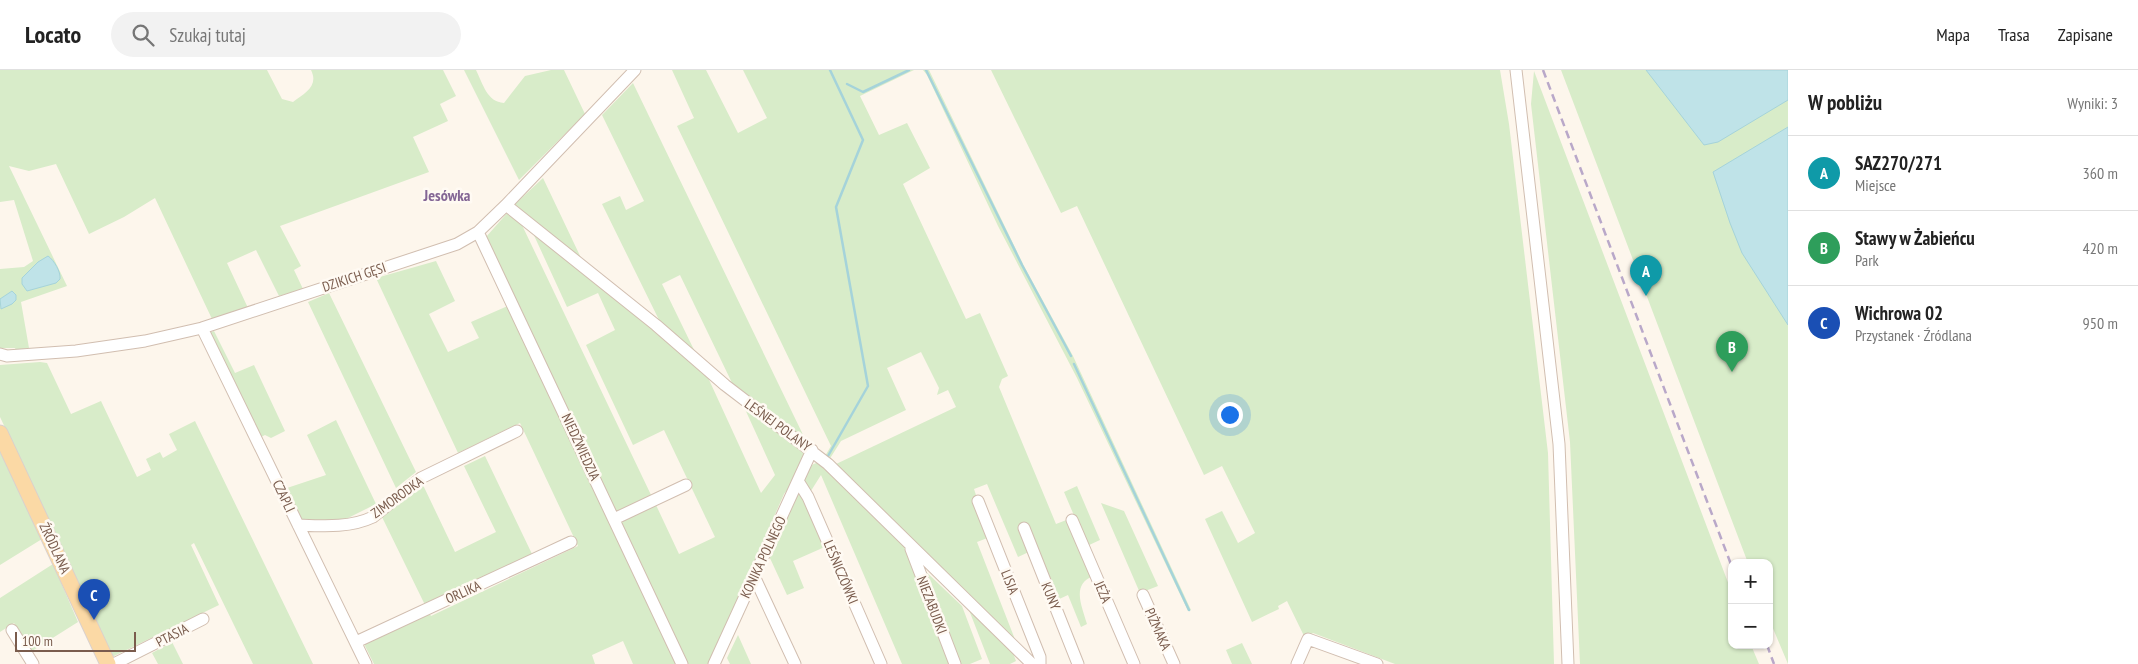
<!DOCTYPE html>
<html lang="pl">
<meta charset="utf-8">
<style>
body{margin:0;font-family:"PT Sans Narrow",sans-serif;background:#f2f2f2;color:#222}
.controls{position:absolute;right:15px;bottom:15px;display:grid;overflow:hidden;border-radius:10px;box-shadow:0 1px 4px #0004}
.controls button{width:45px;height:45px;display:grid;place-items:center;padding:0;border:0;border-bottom:1px solid #e0e0e0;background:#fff;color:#222;font:25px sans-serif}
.scale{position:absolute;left:15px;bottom:12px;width:121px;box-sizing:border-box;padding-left:5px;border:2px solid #7a5c4d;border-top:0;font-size:14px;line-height:18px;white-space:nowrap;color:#7a5c4d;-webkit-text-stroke:4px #fffaf3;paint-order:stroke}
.you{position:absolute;left:1229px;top:344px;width:18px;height:18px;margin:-12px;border:4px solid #fff;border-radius:50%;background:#1a73e8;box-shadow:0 0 0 8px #1a73e833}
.badge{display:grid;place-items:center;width:32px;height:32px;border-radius:50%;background:#0f766e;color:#fff;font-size:16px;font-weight:700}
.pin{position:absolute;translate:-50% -41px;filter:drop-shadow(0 1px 2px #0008)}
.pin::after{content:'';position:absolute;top:26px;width:18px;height:15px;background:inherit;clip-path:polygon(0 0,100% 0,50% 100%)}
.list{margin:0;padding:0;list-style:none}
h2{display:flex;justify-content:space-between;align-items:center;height:65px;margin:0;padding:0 20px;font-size:21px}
h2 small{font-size:16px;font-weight:400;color:#767676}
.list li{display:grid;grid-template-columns:32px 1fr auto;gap:15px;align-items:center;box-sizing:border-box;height:75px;padding:0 20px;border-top:1px solid #e0e0e0}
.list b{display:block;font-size:19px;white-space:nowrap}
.list p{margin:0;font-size:16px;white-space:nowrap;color:#767676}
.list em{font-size:16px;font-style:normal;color:#767676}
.icon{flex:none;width:28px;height:28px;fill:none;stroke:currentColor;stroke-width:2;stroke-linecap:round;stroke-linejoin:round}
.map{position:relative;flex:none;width:1788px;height:594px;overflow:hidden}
header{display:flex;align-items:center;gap:30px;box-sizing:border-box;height:70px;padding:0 25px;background:#fff;border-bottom:1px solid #e0e0e0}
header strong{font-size:24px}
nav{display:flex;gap:28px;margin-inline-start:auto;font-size:18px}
.search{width:350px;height:45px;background:#f2f2f2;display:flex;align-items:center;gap:12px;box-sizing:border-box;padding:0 18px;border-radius:28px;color:#767676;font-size:19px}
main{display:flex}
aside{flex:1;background:#fff}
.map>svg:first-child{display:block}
.green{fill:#d8ecc9}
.water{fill:#bfe3e8;stroke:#a5d3da}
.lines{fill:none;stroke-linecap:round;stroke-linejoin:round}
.stream{stroke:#a5d3da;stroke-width:2.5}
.minor-casing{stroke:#d1beb0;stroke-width:13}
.major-casing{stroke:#dad1cd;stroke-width:17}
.minor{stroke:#fff;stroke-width:11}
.major{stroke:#fbd9a5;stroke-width:15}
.rail{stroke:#b9a8c9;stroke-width:2.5;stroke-dasharray:8 5;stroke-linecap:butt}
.labels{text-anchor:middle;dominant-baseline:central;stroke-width:5;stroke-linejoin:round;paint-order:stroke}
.street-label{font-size:14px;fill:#7a5c4d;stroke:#fffaf3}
.quarter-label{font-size:16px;font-weight:bold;fill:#846695;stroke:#fffaf3}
</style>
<header>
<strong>Locato</strong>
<div class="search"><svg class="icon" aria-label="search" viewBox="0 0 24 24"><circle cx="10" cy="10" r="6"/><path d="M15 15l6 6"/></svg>Szukaj tutaj</div>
<nav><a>Mapa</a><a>Trasa</a><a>Zapisane</a></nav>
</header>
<main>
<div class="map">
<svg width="1788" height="594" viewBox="0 0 1788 594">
<rect width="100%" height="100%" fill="#fdf6ec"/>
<path class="green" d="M 0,0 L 267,0 L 282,29 L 293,32 C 305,23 319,16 311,0 L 443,0 L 456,26 L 440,34 L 448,51 L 413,67 L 429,102 L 280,156 L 301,196 L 294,200 L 303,219 L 279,226 L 256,180 L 227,193 L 248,238 L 212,249 L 155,128 L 124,147 L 89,164 L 56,94 L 29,101 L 9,96 L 67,216 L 21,232 L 29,278 L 16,280 L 15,278 L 0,278 L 0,199 L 24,197 L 33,191 L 14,130 L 0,132 Z
M 464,0 L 476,0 C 483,14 487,32 504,33 L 525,6 L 551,0 L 564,0 L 585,44 L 519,110 Z
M 672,0 L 706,0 L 738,63 L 767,48 L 743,0 L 914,0 L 860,26 L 879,65 L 907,53 L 930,98 L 903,114 L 966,249 L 980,243 L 1008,306 L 1002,309 L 999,317 L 1056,454 L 1069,449 L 1093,506 C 1071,515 1082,536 1087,554 L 1081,557 L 1068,525 L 1055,531 L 1031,481 L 1018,487 L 987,414 L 974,419 L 990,467 L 977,472 L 1016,572 L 834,395 L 956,337 L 948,320 L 937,325 L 939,318 L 921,282 L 887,298 L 906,340 L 841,371 L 829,390 L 825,386 L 831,376 L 677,56 L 694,48 Z
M 923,0 L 929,0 L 1024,196 L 1073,286 L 1191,540 L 1188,541 L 1077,308 L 998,156 L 927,5 Z
M 991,0 L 1500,0 L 1509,54 L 1548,383 L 1554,594 L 1395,594 L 1313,563 L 1305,568 L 1287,531 L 1278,536 L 1279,539 L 1252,552 L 1205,449 L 1222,441 L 1238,473 L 1255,463 L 1222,396 L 1204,405 L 1077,136 L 1061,143 Z
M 1561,0 L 1788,0 L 1788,594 L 1769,549 L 1769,493 L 1748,493 Z
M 1534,1 L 1732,523 L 1732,575 L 1751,575 L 1759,594 L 1580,594 L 1570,372 L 1531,34 Z
M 633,13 L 807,373 L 734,317 L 680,205 L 662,214 L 697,286 L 661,254 L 602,134 L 620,126 L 626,140 L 644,131 L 602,45 Z
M 543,108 L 582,190 L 513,136 Z
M 509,141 L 521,153 L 652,427 L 619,442 L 616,442 L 486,167 Z
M 532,161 L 705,301 L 761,423 L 775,405 L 744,337 L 804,379 C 806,394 793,413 784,424 L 709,594 L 685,594 L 620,451 L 656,435 L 679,484 L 715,467 L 664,360 L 633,375 L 586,275 L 615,260 L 598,223 L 567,237 Z
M 436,191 L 455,231 L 429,244 L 448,282 L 479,268 L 471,252 L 510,235 L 680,594 L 633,594 L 623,571 L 592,585 L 595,594 L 374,594 L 363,572 L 428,541 L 431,546 L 578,476 L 520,353 L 458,383 L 376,208 Z
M 329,223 L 416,402 L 396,418 L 308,232 Z
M 214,261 L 235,303 L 254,295 L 285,361 L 271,368 L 265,365 L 259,368 L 209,263 Z
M 40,292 L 47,293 L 71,344 L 101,331 L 137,407 L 151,400 L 146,389 L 160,382 L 163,388 L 177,380 L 169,364 L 195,351 L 313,594 L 253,594 L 194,473 L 191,475 L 219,535 L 112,587 L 96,549 L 0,347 L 0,295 Z
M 336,350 L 376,434 L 348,448 L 349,450 L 302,452 L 284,419 L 326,405 L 307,365 Z
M 0,382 L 42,469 L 0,495 Z
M 485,386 L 532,484 L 425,535 L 382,447 L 423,415 L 455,482 L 496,462 L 464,396 Z
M 821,392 L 906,478 L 952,594 L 902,594 L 821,405 L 809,424 L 804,413 C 804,401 810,393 821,392 Z
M 1077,416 L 1100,470 L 1087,476 L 1064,422 Z
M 800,420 L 827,476 L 793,491 L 804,518 L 787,525 L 769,486 Z
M 1101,433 L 1124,441 L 1158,516 L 1140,523 Z
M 53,494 L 78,552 L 32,581 L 14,553 L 0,562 L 0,528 Z
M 920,496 L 962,536 L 982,589 L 970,594 L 958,594 Z
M 969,540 L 1010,575 L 1016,591 L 1010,594 L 990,594 Z
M 738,565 L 751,594 L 730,594 L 727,588 Z
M 172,572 L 183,594 L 158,594 L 152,583 Z
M 1242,573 L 1252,594 L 1232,594 L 1226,580 Z"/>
<path class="water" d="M 1646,0 L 1788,0 L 1788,30 L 1718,72 L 1704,75 Z
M 1788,57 L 1788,255 L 1742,183 L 1730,153 L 1713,102 Z
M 48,186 C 54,190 61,202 60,209 L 56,213 L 27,221 L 22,214 L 22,208 L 38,192 Z
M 12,221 L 16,225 L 16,230 L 12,234 L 1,239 L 0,229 Z"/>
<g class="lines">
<path class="stream" d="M 926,0 L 1022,195 L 1071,286
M 847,14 L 863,22 L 909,0
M 1074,294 L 1189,540
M 828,386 L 868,316 L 836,137 L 863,70 L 830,0"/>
<defs>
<path id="minor" d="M 1516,0 L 1559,374 L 1568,594
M 506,135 L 656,255 L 725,315 L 828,394 L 1032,594
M 478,162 L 682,594
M 202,258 L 366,594
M 0,284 L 7,286 L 76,281 L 145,271 L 202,258 L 457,174 L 478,162 L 506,135 L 635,0
M 798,411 L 808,427 L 881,594
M 978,431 L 1040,587 L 1040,594
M 614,449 L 686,415
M 1072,450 L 1134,594
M 298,455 C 323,456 350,458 373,447 L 421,408 L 517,361
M 1024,458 L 1078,594
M 911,479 L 955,594
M 754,506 L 795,594
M 1143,525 L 1174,594
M 12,560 L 33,594
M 356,572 L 571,472
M 114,594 L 203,549
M 714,594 L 812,380
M 1297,594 L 1308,569 L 1377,594"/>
<path id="major" d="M 0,363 L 108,594"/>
</defs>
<use href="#minor" class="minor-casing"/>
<use href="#major" class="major-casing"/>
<use href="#minor" class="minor"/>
<use href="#major" class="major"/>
<path class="rail" d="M 1543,0 L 1732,497
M 1767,575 L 1774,594"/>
</g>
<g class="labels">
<g class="street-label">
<text transform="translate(354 207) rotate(-18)">DZIKICH GĘSI</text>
<text transform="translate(778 355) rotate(36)">LEŚNEJ POLANY</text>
<text transform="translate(581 377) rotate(65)">NIEDŹWIEDZIA</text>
<text transform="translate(284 426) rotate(65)">CZAPLI</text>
<text transform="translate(397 427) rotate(-36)">ZIMORODKA</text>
<text transform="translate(55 478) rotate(65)">ŹRÓDLANA</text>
<text transform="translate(763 487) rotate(-65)">KONIKA POLNEGO</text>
<text transform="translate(841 502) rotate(67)">LEŚNICZÓWKI</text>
<text transform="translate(1010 512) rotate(68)">LISIA</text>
<text transform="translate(463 522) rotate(-24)">ORLIKA</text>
<text transform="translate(1103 522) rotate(67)">JEŻA</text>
<text transform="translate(1051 526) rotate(68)">KUNY</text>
<text transform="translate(932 535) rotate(69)">NIEZABUDKI</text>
<text transform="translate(1158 559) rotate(66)">PIŻMAKA</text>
<text transform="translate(172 565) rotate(-27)">PTASIA</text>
</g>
<g class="quarter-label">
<text x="447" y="125">Jesówka</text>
</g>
</g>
</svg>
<div class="controls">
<button>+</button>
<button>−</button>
</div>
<div class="scale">100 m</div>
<div class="you"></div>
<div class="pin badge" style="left:1646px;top:226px;background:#0f9aa8">A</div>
<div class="pin badge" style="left:1732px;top:302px;background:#2e9e5b">B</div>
<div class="pin badge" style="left:94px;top:550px;background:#1a4fb4">C</div>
</div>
<aside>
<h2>W pobliżu<small>Wyniki: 3</small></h2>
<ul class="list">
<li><span class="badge" style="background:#0f9aa8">A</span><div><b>SAZ270/271</b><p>Miejsce</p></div><em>360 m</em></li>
<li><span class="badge" style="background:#2e9e5b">B</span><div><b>Stawy w Żabieńcu</b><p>Park</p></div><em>420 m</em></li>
<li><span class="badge" style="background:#1a4fb4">C</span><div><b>Wichrowa 02</b><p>Przystanek · Źródlana</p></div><em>950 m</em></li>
</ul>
</aside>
</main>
